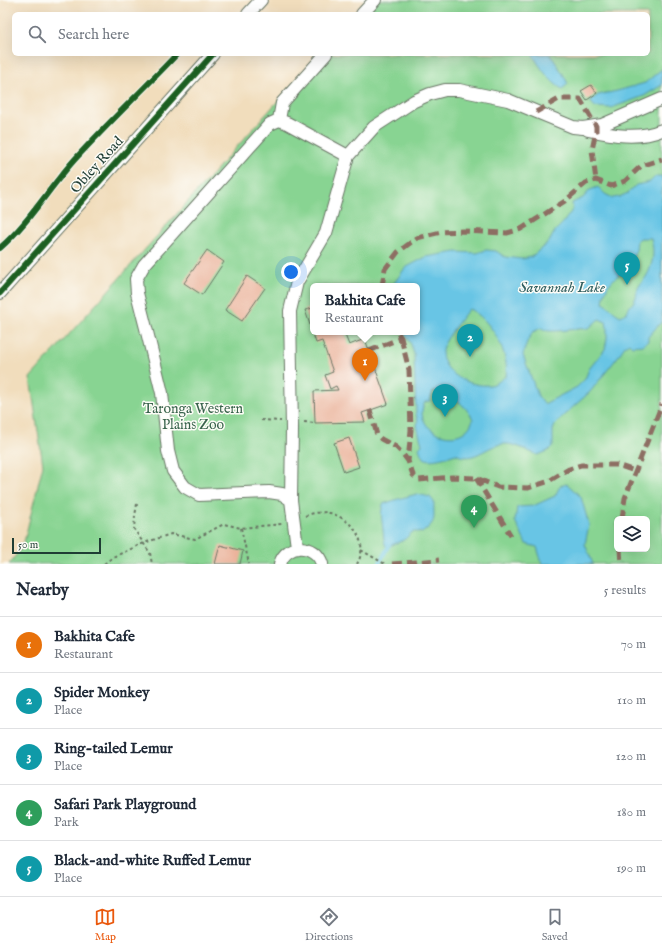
<!DOCTYPE html>
<style>
body{margin:0;font-family:"IM FELL English",serif;background:#f2f2f3;color:#1f2937}
.controls{position:absolute;right:12px;bottom:12px;display:grid;overflow:hidden;border-radius:6px;box-shadow:0 4px 16px #0002}
.controls button{width:36px;height:36px;display:grid;place-items:center;padding:0;border:0;border-bottom:1px solid #e0e1e3;background:#fff;color:#1f2937;font:20px sans-serif}
.scale{position:absolute;left:12px;bottom:10px;width:89px;box-sizing:border-box;padding-left:4px;border:2px solid #1f3d34;border-top:0;font-size:11px;line-height:14px;white-space:nowrap;color:#1f3d34;-webkit-text-stroke:3px #fdfcf7;paint-order:stroke}
.you{position:absolute;left:291px;top:272px;width:14px;height:14px;margin:-10px;border:3px solid #fff;border-radius:50%;background:#1a73e8;box-shadow:0 0 0 6px #1a73e833}
.badge{display:grid;place-items:center;width:26px;height:26px;border-radius:50%;background:#ea580c;color:#fff;font-size:13px;font-weight:700}
.pin{position:absolute;translate:-50% -33px;filter:drop-shadow(0 1px 2px #0008)}
.pin::after{content:'';position:absolute;top:21px;width:14px;height:12px;background:inherit;clip-path:polygon(0 0,100% 0,50% 100%)}
.popup{position:absolute;left:310px;top:283px;width:110px;height:52px;box-sizing:border-box;display:grid;place-content:center;border-radius:6px;background:#fff;filter:drop-shadow(0 1px 3px #0005);font-size:13px;white-space:nowrap;color:#747a83}
.popup b{font-size:15px;color:#1f2937}
.popup::after{content:'';position:absolute;left:50%;top:100%;margin-left:-8px;border:8px solid transparent;border-top-color:#fff}
.list{margin:0;padding:0;list-style:none}
h2{display:flex;justify-content:space-between;align-items:center;height:52px;margin:0;padding:0 16px;font-size:17px}
h2 small{font-size:13px;font-weight:400;color:#747a83}
.list li{display:grid;grid-template-columns:26px 1fr auto;gap:12px;align-items:center;box-sizing:border-box;height:56px;padding:0 16px;border-top:1px solid #e0e1e3}
.list b{display:block;font-size:15px;white-space:nowrap}
.list p{margin:0;font-size:13px;white-space:nowrap;color:#747a83}
.list em{font-size:13px;font-style:normal;color:#747a83}
.icon{flex:none;width:22px;height:22px;fill:none;stroke:currentColor;stroke-width:2;stroke-linecap:round;stroke-linejoin:round}
.map{position:relative;flex:none;width:662px;height:564px;overflow:hidden}
.search{position:absolute;background:#fff;box-shadow:0 4px 16px #0002;left:12px;right:12px;top:12px;height:44px;display:flex;align-items:center;gap:10px;box-sizing:border-box;padding:0 14px;border-radius:6px;color:#747a83;font-size:15px}
.sheet{height:332px;background:#fff}
nav{display:flex;justify-content:space-around;align-items:center;box-sizing:border-box;height:56px;border-top:1px solid #e0e1e3;background:#fff;font-size:11px;color:#747a83}
nav a{display:grid;justify-items:center;gap:2px}
nav .on{color:#ea580c}
.map>svg:first-child{display:block}
.green{fill:#88d492;stroke:#548863;fill-rule:evenodd}
.water{fill:#67c5e5;stroke:#43818c;fill-rule:evenodd}
.lines{fill:none;stroke-linecap:round;stroke-linejoin:round}
.stream{stroke:#67c5e5;stroke-width:3.5}
.building{fill:#ebb39b}
.minor-casing{stroke:#687564;stroke-width:14}
.path{stroke:#687564;stroke-width:2;stroke-dasharray:3 3;stroke-linecap:butt}
.minor{stroke:#fff;stroke-width:12}
.quiet{stroke:#8d6e63;stroke-width:5;stroke-dasharray:10 5;stroke-linecap:butt}
.cycleway-casing{stroke:#fdfcf7;stroke-width:8}
.cycleway{stroke:#1b5e20;stroke-width:6}
.labels{text-anchor:middle;dominant-baseline:central;stroke-width:3;stroke-linejoin:round;paint-order:stroke}
.street-label{font-size:14px;fill:#1f3d34;stroke:#fdfcf7}
.park-label{font-size:14px;fill:#39634c;stroke:#fdfcf7}
.water-label{font-size:15px;font-style:italic;fill:#315f60;stroke:#fdfcf7}
</style>
<div class="map">
<svg width="662" height="564" viewBox="0 0 662 564">
<rect width="100%" height="100%" fill="#fdfcf7"/>
<filter id="ink" filterUnits="userSpaceOnUse"><feTurbulence type="fractalNoise" baseFrequency=".025" numOctaves="2"/><feDisplacementMap in="SourceGraphic" scale="8" xChannelSelector="R" yChannelSelector="G"/><feConvolveMatrix kernelMatrix="1 2 1 2 8 2 1 2 1" color-interpolation-filters="sRGB"/></filter>
<filter id="wash" filterUnits="userSpaceOnUse"><feTurbulence type="fractalNoise" baseFrequency=".012" numOctaves="4" result="noise"/><feDisplacementMap in="SourceGraphic" scale="16" xChannelSelector="R" yChannelSelector="G"/><feGaussianBlur stdDeviation="0.9" result="paint"/><feColorMatrix in="noise" values="0 0 0 0 0 0 0 0 0 0 0 0 0 0 0 0 0 1.4 0 .05"/><feComposite in="paint" operator="in"/></filter>
<g filter="url(#wash)">
<rect width="100%" height="100%" fill="#f1ddbc"/>
<path class="green" d="M 369,0 L 662,0 L 662,564 L 9,564 L 20,550 L 24,542 L 43,465 L 30,378 L 320,54 L 648,54 L 648,14 L 356,14 ZM 313,286 L 417,286 L 417,332 L 313,332 ZM 617,519 L 647,519 L 647,549 L 617,549 Z"/>
<path class="water" d="M 532,54 L 550,54 L 563,74 L 568,84 L 562,89 C 548,80 541,68 532,54 Z
M 662,69 L 662,85 L 644,96 L 611,108 L 595,107 L 590,101 L 598,95 L 617,91 L 645,83 Z
M 656,176 L 662,176 L 662,321 L 648,337 L 648,341 L 643,345 L 632,346 L 629,343 L 625,346 L 617,358 L 590,392 L 563,416 L 555,425 L 553,430 L 553,446 L 548,451 L 538,455 C 526,451 516,443 503,444 C 487,445 473,464 456,454 C 449,456 428,464 423,457 C 421,455 420,451 419,448 L 422,445 L 417,426 L 418,421 L 416,414 L 414,354 L 411,344 L 404,332 L 417,332 L 417,286 L 392,286 L 405,268 L 426,257 L 456,252 L 477,253 L 486,250 L 496,251 L 505,257 L 522,259 L 531,257 L 549,242 L 555,231 L 563,223 L 573,209 L 572,203 L 583,198 L 590,190 L 598,187 L 605,194 L 613,198 L 619,197 L 628,193 L 636,185 L 650,182 ZM 641,238 L 651,238 C 655,252 653,265 646,277 C 643,281 639,285 637,290 C 636,293 637,296 635,299 C 633,304 629,306 627,312 L 621,316 C 613,313 610,306 603,303 L 604,295 L 608,286 L 613,280 L 630,265 L 636,250 L 637,240 ZM 469,309 C 490,318 510,353 506,376 C 502,379 495,385 490,385 C 471,387 443,375 442,352 C 441,344 463,316 469,309 ZM 599,319 L 606,322 L 607,327 L 607,338 L 605,349 L 589,369 L 585,379 L 577,387 L 544,404 L 538,396 L 523,355 L 527,342 L 533,332 L 541,328 L 548,331 L 557,331 L 589,328 ZM 433,391 C 451,393 464,403 473,419 C 464,452 409,431 425,402 L 430,401 Z
M 567,484 L 581,497 L 589,525 L 585,544 L 593,564 L 542,564 L 537,547 L 526,544 L 515,521 L 517,507 L 533,506 L 555,496 L 560,486 Z
M 417,494 L 430,497 L 434,502 C 433,520 438,520 422,533 C 409,529 411,536 402,541 C 397,543 392,544 387,548 C 383,542 384,537 383,530 C 382,519 380,515 383,504 L 398,499 Z"/>
<g class="lines">
<path class="stream" d="M 379,564 L 389,545"/>
</g>
<g id="blocks">
<path class="building" d="M 591,85 L 597,93 L 587,100 L 581,91 Z
M 207,250 L 224,262 L 202,295 L 184,283 Z
M 247,276 L 265,288 L 242,321 L 225,310 Z
M 313,308 L 313,332 L 352,332 L 345,335 L 349,345 L 365,339 L 388,404 L 362,413 L 365,422 L 315,423 L 314,391 L 338,390 L 336,386 L 330,389 L 325,375 L 333,372 L 322,341 L 316,343 L 305,310 Z
M 349,438 L 359,467 L 344,472 L 334,443 Z
M 220,545 L 243,551 L 240,564 L 215,564 Z"/>
</g>
</g>
<g filter="url(#ink)">
<use href="#blocks" fill-opacity="0" stroke="#687564" stroke-width="1"/>
<g class="lines">
<defs>
<path id="minor" d="M 248,14 L 261,0
M 362,14 L 375,0
M 279,120 L 282,103 L 326,54
M 588,130 C 612,135 638,140 662,130
M 0,293 L 213,54
M 291,500 L 282,494 L 269,492 L 199,495 L 185,487 L 173,471 L 168,451 L 162,393 L 147,332 L 137,293 L 136,279 L 144,265 L 270,124 L 279,120 L 287,123 L 348,156
M 297,547 L 291,500 L 292,429 L 290,311 L 297,282 L 326,233 L 348,156 L 374,127 L 414,101 L 430,94 L 445,90 L 459,90 L 508,100 L 573,127 L 583,128 L 602,125 L 662,99
M 280,564 C 286,542 316,543 322,564"/>
</defs>
<use href="#minor" class="minor-casing"/>
<path class="path" d="M 261,420 L 281,421
M 304,422 L 315,423
M 137,504 L 135,516 L 134,529 L 150,553 L 152,564
M 305,516 C 312,513 323,511 330,513 C 352,519 370,542 357,564
M 241,528 L 249,564
M 361,550 L 385,564
M 104,564 L 113,557 L 144,543 L 171,534 L 195,539 L 224,524 L 241,528 L 282,524"/>
<use href="#minor" class="minor"/>
<path class="quiet" d="M 536,112 L 559,99 L 580,99 L 596,126 L 596,131 L 592,150 L 596,180
M 382,286 L 385,269 L 398,252 L 417,238 L 441,232 L 463,231 L 507,233 L 521,229 L 565,201 L 586,183 L 596,180 L 611,186 L 625,181 L 641,166 L 662,159
M 401,338 L 409,370 L 411,430 L 408,461
M 369,351 L 401,338 L 397,332
M 370,410 L 377,435 L 381,439 L 396,447 L 402,453 L 408,461 L 413,475 L 419,480 L 452,477 L 476,478 L 498,487 L 528,488 L 547,482 L 569,469 L 581,465 L 617,465 L 635,471
M 476,478 L 511,536
M 622,519 L 625,498 L 662,404
M 620,549 L 621,564
M 392,564 L 439,560"/>
<defs>
<path id="cycleway" d="M 0,248 C 30,222 50,186 77,157 C 109,122 144,89 177,54
M 0,293 L 213,54"/>
</defs>
<use href="#cycleway" class="cycleway-casing"/>
<use href="#cycleway" class="cycleway"/>
</g>
</g>
<g class="labels">
<g class="street-label">
<text transform="translate(97 165) rotate(-48)">Obley Road</text>
</g>
<g class="park-label">
<text x="193" y="409">Taronga Western<tspan x="193" dy="16">Plains Zoo</tspan></text>
</g>
<g class="water-label">
<text x="562" y="287">Savannah Lake</text>
</g>
</g>
</svg>
<div class="controls">
<button><svg class="icon" aria-label="layers" viewBox="0 0 24 24"><path d="M12 4l9 5-9 5-9-5zM3 14l9 5 9-5"/></svg></button>
</div>
<div class="scale">50 m</div>
<div class="you"></div>
<div class="pin badge" style="left:365px;top:381px;background:#e8710a">1</div>
<div class="popup"><b>Bakhita Cafe</b>Restaurant</div>
<div class="pin badge" style="left:470px;top:357px;background:#0f9aa8">2</div>
<div class="pin badge" style="left:445px;top:417px;background:#0f9aa8">3</div>
<div class="pin badge" style="left:474px;top:528px;background:#2e9e5b">4</div>
<div class="pin badge" style="left:627px;top:285px;background:#0f9aa8">5</div>
<div class="search"><svg class="icon" aria-label="search" viewBox="0 0 24 24"><circle cx="10" cy="10" r="6"/><path d="M15 15l6 6"/></svg>Search here</div>
</div>
<section class="sheet">
<h2>Nearby<small>5 results</small></h2>
<ul class="list">
<li><span class="badge" style="background:#e8710a">1</span><div><b>Bakhita Cafe</b><p>Restaurant</p></div><em>70 m</em></li>
<li><span class="badge" style="background:#0f9aa8">2</span><div><b>Spider Monkey</b><p>Place</p></div><em>110 m</em></li>
<li><span class="badge" style="background:#0f9aa8">3</span><div><b>Ring-tailed Lemur</b><p>Place</p></div><em>120 m</em></li>
<li><span class="badge" style="background:#2e9e5b">4</span><div><b>Safari Park Playground</b><p>Park</p></div><em>180 m</em></li>
<li><span class="badge" style="background:#0f9aa8">5</span><div><b>Black-and-white Ruffed Lemur</b><p>Place</p></div><em>190 m</em></li>
</ul>
</section>
<nav>
<a class="on"><svg class="icon" aria-label="map" viewBox="0 0 24 24"><path d="M3 6l6-2 6 2 6-2v14l-6 2-6-2-6 2zM9 4v14M15 6v14"/></svg>Map</a>
<a><svg class="icon" aria-label="directions" viewBox="0 0 24 24"><path d="M12 3l9 9-9 9-9-9zM9 14v-3h6M13 9l2 2-2 2"/></svg>Directions</a>
<a><svg class="icon" aria-label="saved" viewBox="0 0 24 24"><path d="M7 4h10v16l-5-4-5 4z"/></svg>Saved</a>
</nav>
